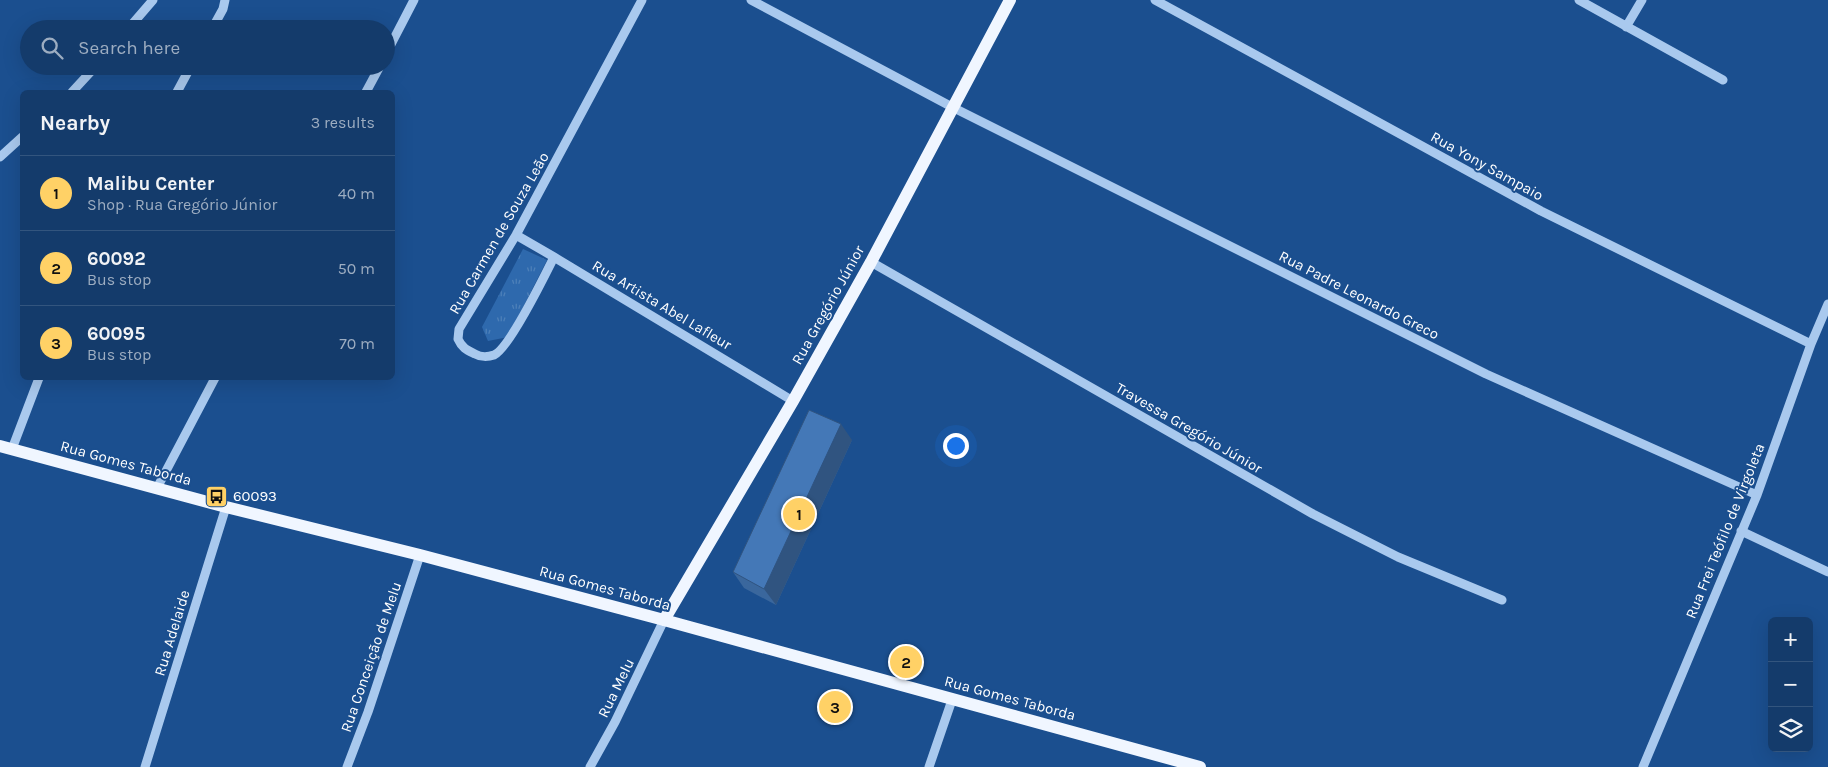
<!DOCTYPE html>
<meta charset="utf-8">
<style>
body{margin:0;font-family:Karla,sans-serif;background:#214673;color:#f1f3f6}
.controls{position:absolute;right:15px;bottom:15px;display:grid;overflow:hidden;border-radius:8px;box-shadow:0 5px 20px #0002}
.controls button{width:45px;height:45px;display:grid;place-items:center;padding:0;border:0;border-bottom:1px solid #33557e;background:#143b6b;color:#f1f3f6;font:25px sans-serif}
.you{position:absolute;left:955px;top:445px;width:18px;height:18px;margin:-12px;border:4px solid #fff;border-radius:50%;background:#1a73e8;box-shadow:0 0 0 8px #1a73e833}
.badge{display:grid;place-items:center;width:32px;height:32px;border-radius:50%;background:#ffd166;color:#111;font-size:16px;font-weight:700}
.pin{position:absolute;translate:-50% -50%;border:2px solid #fff;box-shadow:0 1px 5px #0006}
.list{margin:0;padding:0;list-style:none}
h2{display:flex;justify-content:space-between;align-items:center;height:65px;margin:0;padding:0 20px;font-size:21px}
h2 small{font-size:16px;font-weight:400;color:#9dadc1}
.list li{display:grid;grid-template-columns:32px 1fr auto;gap:15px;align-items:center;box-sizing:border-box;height:75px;padding:0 20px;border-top:1px solid #33557e}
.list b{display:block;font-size:19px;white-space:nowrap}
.list p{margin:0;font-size:16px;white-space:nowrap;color:#9dadc1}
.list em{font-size:16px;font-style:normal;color:#9dadc1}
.icon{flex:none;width:28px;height:28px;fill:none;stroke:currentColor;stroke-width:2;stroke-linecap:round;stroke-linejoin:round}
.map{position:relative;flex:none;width:1828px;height:767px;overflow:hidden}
.search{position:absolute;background:#143b6b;box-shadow:0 5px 20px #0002;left:20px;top:20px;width:375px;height:55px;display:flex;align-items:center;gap:12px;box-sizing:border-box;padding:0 18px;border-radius:28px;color:#9dadc1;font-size:19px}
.panel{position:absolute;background:#143b6b;box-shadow:0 5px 20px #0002;left:20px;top:90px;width:375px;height:290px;border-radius:8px}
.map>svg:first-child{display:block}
.park{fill:url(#park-tufts)}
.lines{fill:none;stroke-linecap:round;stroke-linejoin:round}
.minor{stroke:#a9c9ee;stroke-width:9}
.major{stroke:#f0f6ff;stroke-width:12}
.wall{fill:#3a679d}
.shaded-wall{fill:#305480}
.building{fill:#4478b7;stroke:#305480}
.labels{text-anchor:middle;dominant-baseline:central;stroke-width:4;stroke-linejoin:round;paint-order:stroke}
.street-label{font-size:15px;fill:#fff;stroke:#1b4f8f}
.poi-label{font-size:15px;fill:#fff;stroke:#1b4f8f;text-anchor:start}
</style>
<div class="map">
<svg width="1828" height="767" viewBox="0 0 1828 767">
<defs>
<pattern id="park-tufts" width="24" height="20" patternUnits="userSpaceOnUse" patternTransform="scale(1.25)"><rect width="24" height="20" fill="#2e69ad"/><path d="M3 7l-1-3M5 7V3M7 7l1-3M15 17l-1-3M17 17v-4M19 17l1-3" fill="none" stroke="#4d80b9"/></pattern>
</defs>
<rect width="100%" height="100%" fill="#1b4f8f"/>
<path class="park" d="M 523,249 L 547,260 L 508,337 L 488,341 L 482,327 Z"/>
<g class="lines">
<path class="minor" d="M 751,0 L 954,108 L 1486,374 L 1757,495
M 1155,0 L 1541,211 L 1811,344
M 1579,0 L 1723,80
M 1626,27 L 1642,0
M 128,29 L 153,0
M 212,29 L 223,9 L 225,0
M 386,54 L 414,0
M 72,92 L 96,66
M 177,92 L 191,66
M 366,92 L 380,66
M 0,157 L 22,137
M 516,235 L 554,257 L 793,401
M 554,257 C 545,275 509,349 494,355 C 488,357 480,357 475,354 C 467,350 462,348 458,339 L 459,329 L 516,235 L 642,0
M 871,262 L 1313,514 L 1398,557 L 1502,600
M 12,449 L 39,378
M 157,488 L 215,378
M 1741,531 L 1828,572
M 145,767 L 226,507
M 347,767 L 368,712 L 420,555
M 590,767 L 615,722 L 664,620
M 929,767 L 952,700
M 1643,767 L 1757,495 L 1811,344 L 1828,304"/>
<path class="major" d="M 0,446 L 226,507 L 420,555 L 664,620 L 1200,767
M 664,620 L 793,401 L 871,262 L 1010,0"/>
</g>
<path class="wall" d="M 852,440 L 776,605 L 744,588 L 733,572 Z"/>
<path class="shaded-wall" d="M 841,424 L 852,440 L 776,605 L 764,589 Z"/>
<path class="building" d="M 809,410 L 841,424 L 764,589 L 733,572 Z"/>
<defs>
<symbol id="bus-square" viewBox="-11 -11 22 22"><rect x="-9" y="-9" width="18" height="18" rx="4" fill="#ffd166" stroke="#1b4f8f"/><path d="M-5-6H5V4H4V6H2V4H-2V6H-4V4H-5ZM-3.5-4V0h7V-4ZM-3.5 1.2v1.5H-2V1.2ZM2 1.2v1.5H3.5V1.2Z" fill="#111"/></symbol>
</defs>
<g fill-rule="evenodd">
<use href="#bus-square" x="204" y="484" width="25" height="25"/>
</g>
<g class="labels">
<g class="street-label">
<text transform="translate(1487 166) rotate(29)">Rua Yony Sampaio</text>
<text transform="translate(499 233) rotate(-60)">Rua Carmen de Souza Leão</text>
<text transform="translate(1359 295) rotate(27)">Rua Padre Leonardo Greco</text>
<text transform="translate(662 305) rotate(31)">Rua Artista Abel Lafleur</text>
<text transform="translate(828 305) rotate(-61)">Rua Gregório Júnior</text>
<text transform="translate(1189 428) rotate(30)">Travessa Gregório Júnior</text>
<text transform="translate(126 463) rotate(15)">Rua Gomes Taborda</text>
<text transform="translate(1725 531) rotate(-68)">Rua Frei Teófilo de Virgoleta</text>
<text transform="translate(605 588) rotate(15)">Rua Gomes Taborda</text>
<text transform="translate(172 633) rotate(-73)">Rua Adelaide</text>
<text transform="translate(371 657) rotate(-71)">Rua Conceição de Melu</text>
<text transform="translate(616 688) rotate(-64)">Rua Melu</text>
<text transform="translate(1010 698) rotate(15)">Rua Gomes Taborda</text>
</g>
<g class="poi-label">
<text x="233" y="496">60093</text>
</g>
</g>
</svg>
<div class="controls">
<button>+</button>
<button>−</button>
<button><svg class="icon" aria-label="layers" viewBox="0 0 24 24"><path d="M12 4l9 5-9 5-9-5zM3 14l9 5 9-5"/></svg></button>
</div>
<div class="you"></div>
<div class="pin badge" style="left:799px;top:514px">1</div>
<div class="pin badge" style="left:906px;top:662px">2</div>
<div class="pin badge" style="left:835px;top:707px">3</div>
<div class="search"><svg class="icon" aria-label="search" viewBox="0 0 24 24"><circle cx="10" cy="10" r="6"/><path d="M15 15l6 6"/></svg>Search here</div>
<section class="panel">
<h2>Nearby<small>3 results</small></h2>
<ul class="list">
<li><span class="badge">1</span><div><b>Malibu Center</b><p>Shop · Rua Gregório Júnior</p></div><em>40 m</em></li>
<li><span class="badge">2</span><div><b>60092</b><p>Bus stop</p></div><em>50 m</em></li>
<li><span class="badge">3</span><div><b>60095</b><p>Bus stop</p></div><em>70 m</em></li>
</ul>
</section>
</div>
